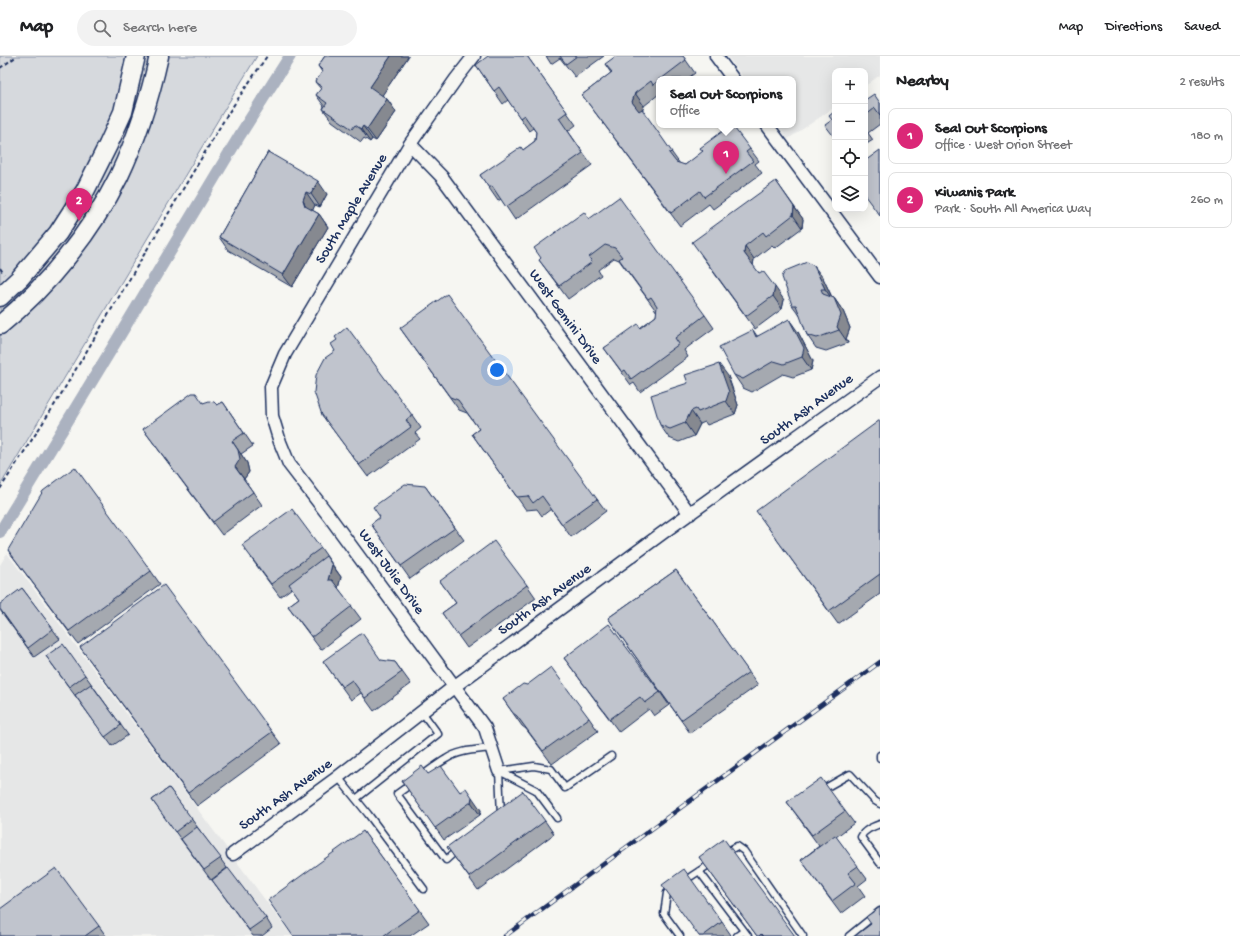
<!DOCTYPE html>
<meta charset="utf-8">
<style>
body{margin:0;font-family:"Gochi Hand",sans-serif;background:#f2f2f2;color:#202124}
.controls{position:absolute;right:12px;top:12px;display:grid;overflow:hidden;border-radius:8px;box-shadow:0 4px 16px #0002}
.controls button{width:36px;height:36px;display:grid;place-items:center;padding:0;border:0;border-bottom:1px solid #e0e0e0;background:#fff;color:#202124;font:20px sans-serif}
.you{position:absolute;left:497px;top:314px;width:14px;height:14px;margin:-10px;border:3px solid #fff;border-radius:50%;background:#1a73e8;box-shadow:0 0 0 6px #1a73e833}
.badge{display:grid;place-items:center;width:26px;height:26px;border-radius:50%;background:#db2777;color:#fff;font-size:13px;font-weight:700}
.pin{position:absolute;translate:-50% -33px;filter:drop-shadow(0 1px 2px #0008)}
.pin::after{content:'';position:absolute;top:21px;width:14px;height:12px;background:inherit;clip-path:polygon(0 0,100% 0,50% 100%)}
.popup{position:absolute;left:656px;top:20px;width:140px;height:52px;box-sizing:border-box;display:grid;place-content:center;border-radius:8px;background:#fff;filter:drop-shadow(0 1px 3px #0005);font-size:13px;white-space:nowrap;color:#757577}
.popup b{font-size:15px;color:#202124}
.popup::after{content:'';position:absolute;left:50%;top:100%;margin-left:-8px;border:8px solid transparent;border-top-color:#fff}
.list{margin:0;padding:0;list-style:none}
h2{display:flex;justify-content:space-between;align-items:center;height:52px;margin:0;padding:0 16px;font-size:17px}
h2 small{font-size:13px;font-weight:400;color:#757577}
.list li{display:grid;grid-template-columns:26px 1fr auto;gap:12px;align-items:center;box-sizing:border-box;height:56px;margin:0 8px 8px;padding:0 8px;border:1px solid #e0e0e0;border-radius:8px}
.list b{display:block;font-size:15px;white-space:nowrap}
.list p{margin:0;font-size:13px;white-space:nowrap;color:#757577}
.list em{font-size:13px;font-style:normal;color:#757577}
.icon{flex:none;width:22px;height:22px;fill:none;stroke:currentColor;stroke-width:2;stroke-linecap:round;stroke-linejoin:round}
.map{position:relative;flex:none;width:880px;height:880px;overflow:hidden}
header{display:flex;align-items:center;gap:24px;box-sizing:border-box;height:56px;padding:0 20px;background:#fff;border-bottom:1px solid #e0e0e0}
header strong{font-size:19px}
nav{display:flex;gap:22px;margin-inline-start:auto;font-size:14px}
.search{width:280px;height:36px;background:#f2f2f2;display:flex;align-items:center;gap:10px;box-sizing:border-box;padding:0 14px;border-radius:22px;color:#757577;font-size:15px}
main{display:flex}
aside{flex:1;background:#fff}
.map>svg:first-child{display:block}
.built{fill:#e6e7e7}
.green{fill:#d6d9dd;stroke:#78849e}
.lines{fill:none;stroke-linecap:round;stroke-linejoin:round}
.canal{stroke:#abb2c0;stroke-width:12}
.lane-casing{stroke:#1b2f5e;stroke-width:9}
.street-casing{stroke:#1b2f5e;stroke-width:15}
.secondary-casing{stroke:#1b2f5e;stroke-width:21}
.path{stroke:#1b2f5e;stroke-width:2;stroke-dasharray:4 3;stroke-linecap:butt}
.lane{stroke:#f6f6f2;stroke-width:6}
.street{stroke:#f6f6f2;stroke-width:12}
.secondary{stroke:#f6f6f2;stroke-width:18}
.rail-casing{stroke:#1b2f5e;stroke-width:4.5}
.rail{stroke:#f6f6f2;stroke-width:3;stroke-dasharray:9;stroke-linecap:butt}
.wall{fill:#a5a9b0;stroke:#1b2f5e}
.shaded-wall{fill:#868990;stroke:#1b2f5e}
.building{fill:#c0c4cd;stroke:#1b2f5e}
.labels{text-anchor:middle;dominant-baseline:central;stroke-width:3;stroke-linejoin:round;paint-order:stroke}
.street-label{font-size:15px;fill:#1b2f5e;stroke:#f6f6f2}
</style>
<header>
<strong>Map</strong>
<div class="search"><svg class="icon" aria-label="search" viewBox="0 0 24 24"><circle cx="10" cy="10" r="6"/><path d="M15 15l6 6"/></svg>Search here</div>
<nav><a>Map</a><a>Directions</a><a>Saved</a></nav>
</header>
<main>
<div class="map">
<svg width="880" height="880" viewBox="0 0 880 880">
<rect width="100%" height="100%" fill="#f6f6f2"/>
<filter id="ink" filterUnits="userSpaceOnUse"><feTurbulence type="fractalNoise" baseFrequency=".025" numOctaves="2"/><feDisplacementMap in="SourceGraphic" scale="8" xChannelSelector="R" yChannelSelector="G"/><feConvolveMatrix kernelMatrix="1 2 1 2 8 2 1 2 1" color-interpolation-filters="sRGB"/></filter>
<g filter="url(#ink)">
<path class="built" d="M 727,0 L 880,0 L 880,19 L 865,30 L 865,15 L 835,15 L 835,51 L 788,83 L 778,69 L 793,69 L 793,23 L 744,23 Z
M 7,497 L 292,880 L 0,880 L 0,509 Z"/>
<path class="green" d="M 0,0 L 257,0 L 218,64 L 0,430 Z"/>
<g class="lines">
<path class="canal" d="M 0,476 L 117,284 L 240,79 L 290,0"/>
<defs>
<path id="lane" d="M 880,699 L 880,702
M 499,715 L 501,759 L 500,760
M 499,715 L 534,710 L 551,713 L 565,732 L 611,700
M 499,715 L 536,734 L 557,762
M 338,721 L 368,758 L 424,833
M 420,721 C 429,715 437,708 446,703 C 459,694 476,694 491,692
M 411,728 L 397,738 L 446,804 L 457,794
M 820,735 L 850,718 L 875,745 L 880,748
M 356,743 L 438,678 L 422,656
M 880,768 C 872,771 864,774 861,781 L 880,807
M 725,797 L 737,790 L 744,795 L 803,880
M 699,815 L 748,880
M 684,825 L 713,806
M 673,833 L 667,837 L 664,858 L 680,880
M 737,880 L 744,875
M 849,880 L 880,855"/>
<path id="street" d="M 474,0 L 456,23 L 410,88 L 285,298 L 271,331 L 272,360 L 280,386 L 289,408 L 329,460 L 485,672 L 499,715
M 716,0 L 733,23
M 767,69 L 880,221
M 410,88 L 442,121 L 690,458
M 233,798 L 338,721 L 455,630 L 668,473 L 880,321"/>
<path id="secondary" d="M 0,241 L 20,222 L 58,177 L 85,135 L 108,89 L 123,56 L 136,0
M 0,269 C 47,231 92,175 119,120 C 137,82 150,41 159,0"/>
</defs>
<use href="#lane" class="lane-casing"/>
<use href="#street" class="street-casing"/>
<use href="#secondary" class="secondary-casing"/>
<path class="path" d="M 0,12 L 17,0
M 0,212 L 4,218
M 0,433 L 57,345 L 227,59 L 267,0"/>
<use href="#lane" class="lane"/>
<use href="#street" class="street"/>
<use href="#secondary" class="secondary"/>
<defs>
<path id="rail" d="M 505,880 L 880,606"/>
</defs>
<use href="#rail" class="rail-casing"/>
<use href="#rail" class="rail"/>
</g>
<path class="wall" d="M 325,0 L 408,0 L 408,1 L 382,39 L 387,43 L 396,56 L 376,85 L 372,83 L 370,86 L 364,82 L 361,86 L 332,65 L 323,53 L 324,50 L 316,39 L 321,33 L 315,26 L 322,16 L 318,10 Z
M 527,0 L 576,69 L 568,75 L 592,109 L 515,164 L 501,143 L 498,145 L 480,119 L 523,94 L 535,85 L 536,76 L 533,72 L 529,75 L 508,44 L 503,48 L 476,9 Z
M 546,0 L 604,0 L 575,21 L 560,2 L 551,8 Z
M 683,0 L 695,17 L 687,23 L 659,23 L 659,38 L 644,50 L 642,55 L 680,108 L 685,109 L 703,96 L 700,92 L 750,93 L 759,105 L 755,108 L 762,117 L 713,153 L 709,148 L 680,170 L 582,39 L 611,17 L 605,8 Z
M 865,44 L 880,47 L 880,68 L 868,77 L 873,84 L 865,89 Z
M 268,96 L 327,138 L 320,151 L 315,149 L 312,154 L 319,158 L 328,171 L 292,231 L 228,194 L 219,181 Z
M 776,125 L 803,163 L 802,172 L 775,192 L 772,189 L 754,203 L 753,210 L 759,217 L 784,244 L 782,253 L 755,273 L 701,199 Z
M 589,163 L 705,259 L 714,272 L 684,294 L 688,301 L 640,336 L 634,327 L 631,329 L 604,292 L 640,272 L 656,260 L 657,256 L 619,204 L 614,202 L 598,214 L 601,219 L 568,243 L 539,204 Z
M 823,222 L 832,241 L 834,242 L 843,255 L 850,272 L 846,283 L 848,287 L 826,295 L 816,292 L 807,279 L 801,261 L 792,249 Z
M 400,272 L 597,443 L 606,455 L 571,481 L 551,453 L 542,460 L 537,453 L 526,454 L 472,378 L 479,373 L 467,357 L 459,354 Z
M 753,274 L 757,280 L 798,276 L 813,305 L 811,314 L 793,321 L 783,318 L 752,336 L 743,332 L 734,319 Z
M 728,320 L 738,349 L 735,358 L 707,369 L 705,366 L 700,368 L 694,380 L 679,386 L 669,382 L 660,369 Z
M 223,346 L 253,390 L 241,398 L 247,407 L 249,416 L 244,423 L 262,449 L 222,479 L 143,373 L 203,347 L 217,349 Z
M 322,359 L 412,359 L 421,372 L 415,377 L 420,383 L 368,421 Z
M 880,364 L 880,538 L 838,568 L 765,467 Z
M 425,430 L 464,484 L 410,523 L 371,468 Z
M 321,492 L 341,521 L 338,532 L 361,563 L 321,594 L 288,550 L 299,542 L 292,532 L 280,541 L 251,502 Z
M 8,494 L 151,515 L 160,528 L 78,588 Z
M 676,514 L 758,629 L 690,677 L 608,562 Z
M 440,525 L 527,529 L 536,542 L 467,592 L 442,557 L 456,547 Z
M 22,532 L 60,583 L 34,601 L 0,554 Z
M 80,591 L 272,676 L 281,688 L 197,750 Z
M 46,600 L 85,619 L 128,679 L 112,690 Z
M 564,602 L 660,636 L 669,649 L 654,660 L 649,653 L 619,676 Z
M 323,605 L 395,606 L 411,628 L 374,655 L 361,637 L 351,644 Z
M 503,643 L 589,662 L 598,675 L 552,708 L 526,673 L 522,670 Z
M 428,718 L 460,736 L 481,754 L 480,759 L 444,784 L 402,725 Z
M 169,732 L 227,812 L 211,824 L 182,785 L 152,744 Z
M 787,746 L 845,755 L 854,767 L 836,781 L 867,823 L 858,830 L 865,840 L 841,858 L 801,804 L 819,790 Z
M 545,765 L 554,778 L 478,834 L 447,791 Z
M 363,775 L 429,867 L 410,880 L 293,880 Z
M 699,801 L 795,880 L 757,880 Z
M 212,824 L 266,862 L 272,872 L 262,880 L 253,880 Z
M 722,866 L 731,879 L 729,880 L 699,880 Z
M 99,870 L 106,880 L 0,880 Z"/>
<path class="shaded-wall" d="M 391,0 L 408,0 L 408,1 L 379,44 L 370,31 Z
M 635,37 L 644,50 L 641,59 L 632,46 Z
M 387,43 L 396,56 L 376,85 L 367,73 Z
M 363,70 L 372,83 L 370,86 L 361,73 Z
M 318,125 L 327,138 L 320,151 L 311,138 Z
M 306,136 L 315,149 L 312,156 L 305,150 L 303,144 Z
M 794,151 L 803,163 L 802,172 L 793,159 Z
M 319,158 L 328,171 L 292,231 L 283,219 Z
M 745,190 L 754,203 L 753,210 L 744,197 Z
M 814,210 L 823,222 L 834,246 L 825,233 Z
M 775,231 L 784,244 L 782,253 L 773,240 Z
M 834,242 L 843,255 L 850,272 L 846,283 L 848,287 L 837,271 Z
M 789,263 L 798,276 L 813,305 L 811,314 L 802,301 Z
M 719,308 L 728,320 L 738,349 L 735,358 L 726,345 Z
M 691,355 L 700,368 L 694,380 L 685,367 Z
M 232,385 L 247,407 L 249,416 L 244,423 L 235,411 Z
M 332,509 L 341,521 L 337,536 L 328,524 Z
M 472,741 L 481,754 L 480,759 L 471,746 Z"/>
<path class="building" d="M 325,0 L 391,0 L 370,31 L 387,43 L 367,73 L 363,70 L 361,73 L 355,69 L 352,73 L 323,53 L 327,47 L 316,39 L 322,31 L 315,26 L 323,15 L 318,10 Z
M 488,0 L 527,0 L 567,56 L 559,62 L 583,97 L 506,151 L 492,130 L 489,132 L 480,119 L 521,91 L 523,94 L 535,85 L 536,76 L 524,59 L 520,62 L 499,31 L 494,35 L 476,9 Z
M 560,0 L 577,0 L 566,8 Z
M 616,0 L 683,0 L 686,4 L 661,23 L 659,23 L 659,24 L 653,29 L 651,25 L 635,37 L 632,46 L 639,55 L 642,53 L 672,96 L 669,97 L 676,106 L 685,109 L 703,95 L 700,92 L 731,69 L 732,69 L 750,93 L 746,96 L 753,105 L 704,141 L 700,135 L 671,157 L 582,39 L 612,16 L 605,8 Z
M 874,38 L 880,47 L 880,59 L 875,52 L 865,60 L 865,44 Z
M 835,55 L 835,82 L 825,69 L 832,64 L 829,60 Z
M 880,94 L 880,160 L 865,140 L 865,105 Z
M 268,96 L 318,125 L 311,138 L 306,136 L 303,144 L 305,150 L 319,158 L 283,219 L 219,181 Z
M 776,125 L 794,151 L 793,159 L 766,180 L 763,176 L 745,190 L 744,197 L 759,217 L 763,215 L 775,231 L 773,240 L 746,260 L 692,186 Z
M 619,141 L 705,259 L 675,282 L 679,288 L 631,323 L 625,314 L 622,316 L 604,292 L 638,268 L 640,272 L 656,260 L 657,250 L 651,241 L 648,243 L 619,203 L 622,201 L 615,192 L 605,189 L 589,201 L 592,206 L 559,230 L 539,204 L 541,202 L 534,192 L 584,156 L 589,163 Z
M 807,206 L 814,210 L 825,233 L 821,233 L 823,238 L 834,242 L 841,259 L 837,271 L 839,274 L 817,282 L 807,279 L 796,249 L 792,249 L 782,221 L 785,215 Z
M 447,238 L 597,443 L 562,468 L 542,440 L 533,447 L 528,440 L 517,441 L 472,378 L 479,373 L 458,344 L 450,341 L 400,272 Z
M 789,263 L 804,292 L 802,301 L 784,308 L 774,305 L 743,323 L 734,319 L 719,291 L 753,274 L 756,281 Z
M 347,271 L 412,359 L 406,364 L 411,371 L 359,409 L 322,359 L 314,336 L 316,319 L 325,302 L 335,295 L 331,288 L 337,284 L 335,281 Z
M 719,308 L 729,336 L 726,345 L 698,356 L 696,353 L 691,355 L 685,367 L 670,373 L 660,369 L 651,339 L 688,327 L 685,319 Z
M 192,337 L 196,337 L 203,347 L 209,345 L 214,346 L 217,349 L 223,346 L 244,377 L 232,385 L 238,394 L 240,403 L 235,411 L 253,436 L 213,466 L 143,373 Z
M 880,364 L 880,518 L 829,555 L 756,455 Z
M 75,411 L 151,515 L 69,575 L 8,494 L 43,435 Z
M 405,428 L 425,430 L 455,472 L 401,510 L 371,468 L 380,461 L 373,451 Z
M 292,453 L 321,492 L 271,528 L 242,489 Z
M 494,485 L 527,529 L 458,580 L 442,557 L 456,547 L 440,525 Z
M 326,500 L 332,509 L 328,524 L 332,524 L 352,550 L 312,581 L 288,550 L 299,542 L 289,528 Z
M 676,514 L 749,616 L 681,664 L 608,562 Z
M 164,529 L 272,676 L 188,737 L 80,591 Z
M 22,532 L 53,573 L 28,592 L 0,553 L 0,548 Z
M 609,568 L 660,636 L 645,647 L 640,641 L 610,663 L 564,602 Z
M 362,577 L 381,604 L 395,606 L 402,616 L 365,642 L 352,624 L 342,631 L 323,605 Z
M 63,588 L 85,619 L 69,631 L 46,600 Z
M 551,611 L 589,662 L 543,695 L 517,660 L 513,657 L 503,643 L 523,628 L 527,629 Z
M 91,628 L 121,669 L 105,681 L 75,639 Z
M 422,710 L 428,718 L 441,710 L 460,736 L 466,732 L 472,741 L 471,746 L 435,772 L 402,725 Z
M 821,722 L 845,755 L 812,779 L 787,746 Z
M 169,732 L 192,763 L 175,776 L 152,744 Z
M 523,735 L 545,765 L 469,821 L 447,791 Z
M 197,771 L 221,802 L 204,814 L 181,783 Z
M 363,775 L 420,854 L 383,880 L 293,880 L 268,844 Z
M 835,779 L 858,810 L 848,817 L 856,827 L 832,845 L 801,804 Z
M 724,783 L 795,880 L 763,880 L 761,878 L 759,880 L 757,880 L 699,801 Z
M 56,812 L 99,870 L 85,880 L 0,880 L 0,853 Z
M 228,812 L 266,862 L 249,874 L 212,824 Z
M 684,813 L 722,866 L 703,880 L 699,880 L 662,829 Z
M 880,851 L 880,880 L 855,880 L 871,868 L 866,861 Z"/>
</g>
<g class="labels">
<g class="street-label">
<text transform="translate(352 153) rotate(-59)">South Maple Avenue</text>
<text transform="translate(565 261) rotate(54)">West Gemini Drive</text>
<text transform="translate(807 354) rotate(-36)">South Ash Avenue</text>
<text transform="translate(391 516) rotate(54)">West Julie Drive</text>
<text transform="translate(545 544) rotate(-36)">South Ash Avenue</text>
<text transform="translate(286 739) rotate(-36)">South Ash Avenue</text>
</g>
</g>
</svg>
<div class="controls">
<button>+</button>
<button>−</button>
<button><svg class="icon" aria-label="locate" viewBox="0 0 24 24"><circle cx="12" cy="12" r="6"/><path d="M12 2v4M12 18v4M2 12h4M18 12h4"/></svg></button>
<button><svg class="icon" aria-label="layers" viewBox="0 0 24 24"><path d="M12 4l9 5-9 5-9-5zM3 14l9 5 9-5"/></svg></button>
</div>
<div class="you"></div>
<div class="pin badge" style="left:726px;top:118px">1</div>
<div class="popup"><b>Seal Out Scorpions</b>Office</div>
<div class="pin badge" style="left:79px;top:165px">2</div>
</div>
<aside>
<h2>Nearby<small>2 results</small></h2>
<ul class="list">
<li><span class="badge">1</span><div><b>Seal Out Scorpions</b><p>Office · West Orion Street</p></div><em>180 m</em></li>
<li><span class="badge">2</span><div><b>Kiwanis Park</b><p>Park · South All America Way</p></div><em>260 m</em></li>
</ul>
</aside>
</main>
